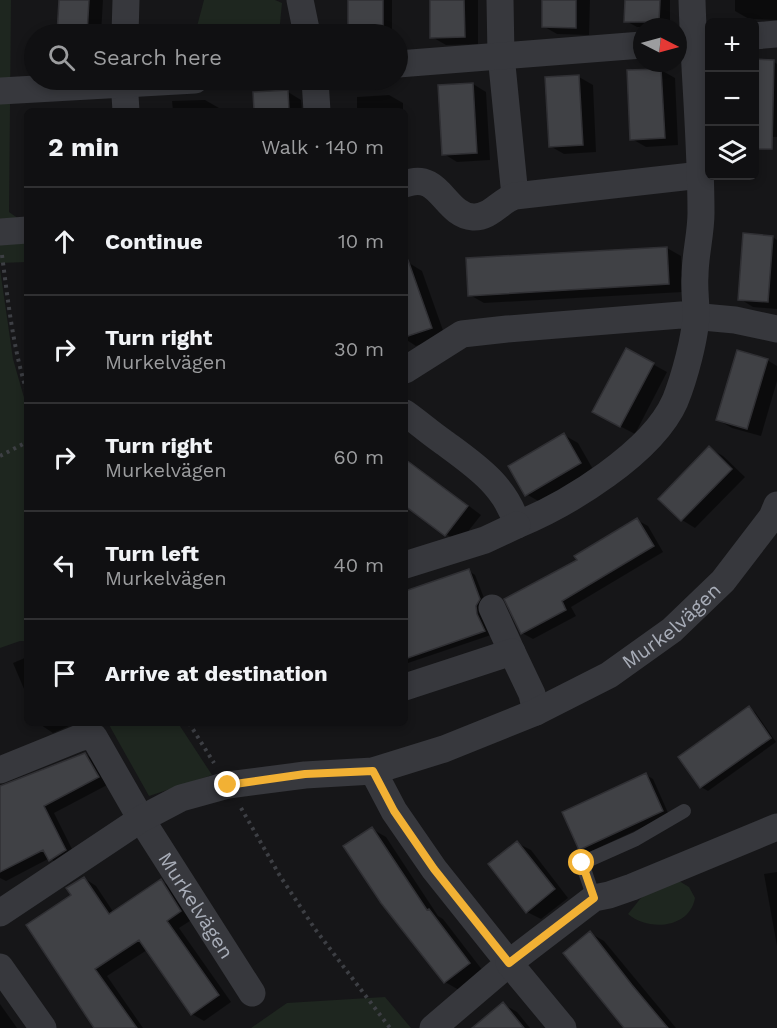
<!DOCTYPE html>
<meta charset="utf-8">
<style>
body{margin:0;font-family:"Work Sans",sans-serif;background:#19191b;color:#f1f3f6}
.controls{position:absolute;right:18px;top:18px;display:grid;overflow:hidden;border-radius:9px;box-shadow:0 3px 9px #0003}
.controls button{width:54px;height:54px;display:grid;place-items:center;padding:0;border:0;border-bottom:2px solid #303032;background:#101012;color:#f1f3f6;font:30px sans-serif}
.compass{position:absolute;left:633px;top:18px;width:54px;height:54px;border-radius:50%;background:#101012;box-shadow:0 3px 9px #0003;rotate:96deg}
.stop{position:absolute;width:18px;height:18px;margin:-14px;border:4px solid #f2b134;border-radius:50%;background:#fff}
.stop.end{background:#f2b134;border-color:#fff;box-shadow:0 2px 6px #0008}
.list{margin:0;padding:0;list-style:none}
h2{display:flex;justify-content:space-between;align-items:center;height:78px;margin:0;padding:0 24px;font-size:26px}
h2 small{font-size:20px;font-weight:400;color:#9c9d9f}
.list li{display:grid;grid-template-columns:39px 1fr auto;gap:18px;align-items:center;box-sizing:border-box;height:108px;padding:0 24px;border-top:2px solid #303032}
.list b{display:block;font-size:22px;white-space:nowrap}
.list p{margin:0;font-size:20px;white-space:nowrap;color:#9c9d9f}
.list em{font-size:20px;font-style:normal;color:#9c9d9f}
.icon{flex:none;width:33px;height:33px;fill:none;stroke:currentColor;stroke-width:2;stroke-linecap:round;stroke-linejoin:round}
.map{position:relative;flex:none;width:777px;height:1028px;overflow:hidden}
.search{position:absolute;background:#101012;box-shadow:0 3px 9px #0003;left:24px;top:24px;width:384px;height:66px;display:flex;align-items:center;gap:15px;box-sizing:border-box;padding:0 21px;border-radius:33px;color:#9c9d9f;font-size:22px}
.panel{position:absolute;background:#101012;box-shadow:0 3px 9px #0003;left:24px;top:108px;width:384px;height:618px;border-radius:9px}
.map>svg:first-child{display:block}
.green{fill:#1e261f}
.shadow{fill:#0007}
.building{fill:#404145;stroke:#303034;stroke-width:1.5}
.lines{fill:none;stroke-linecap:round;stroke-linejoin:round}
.path{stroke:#3d3f44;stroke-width:4;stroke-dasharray:3 4.5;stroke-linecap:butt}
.service{stroke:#37383d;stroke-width:14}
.minor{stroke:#37383d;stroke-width:27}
.route{stroke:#f2b134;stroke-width:8}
.labels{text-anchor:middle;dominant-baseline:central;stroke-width:4.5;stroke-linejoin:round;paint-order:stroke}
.street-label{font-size:20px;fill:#a8adb8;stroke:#111113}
</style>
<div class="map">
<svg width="777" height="1028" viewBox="0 0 777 1028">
<rect width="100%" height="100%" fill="#161618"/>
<path class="green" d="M 0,0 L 11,0 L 9,212 L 19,219 L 27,218 L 27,262 L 0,263 Z
M 204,0 L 275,0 L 282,3 L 279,34 L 195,34 Z
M 0,269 L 13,359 L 27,408 L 27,641 L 20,641 L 0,648 Z
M 108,723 L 178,723 L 212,775 L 149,796 Z
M 679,881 L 689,887 L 695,898 C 690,928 649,932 628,914 L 640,899 L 651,890 Z
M 385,997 L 411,1028 L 251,1028 L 287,1003 Z"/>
<path class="shadow" d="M 60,0 L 103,0 L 101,34 L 59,34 Z
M 350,0 L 392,0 L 392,34 L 350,34 Z
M 431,0 L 478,0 L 478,44 L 446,45 L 432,37 Z
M 544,0 L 590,0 L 589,35 L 557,34 L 543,26 Z
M 626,0 L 670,0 L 670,27 L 637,27 L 626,21 Z
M 735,0 L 777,0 L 777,20 L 749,19 L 735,11 Z
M 773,61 L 777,64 L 777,137 L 754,136 Z
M 661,70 L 675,78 L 678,145 L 646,147 L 632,139 Z
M 579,77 L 593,85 L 596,152 L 564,154 L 550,146 Z
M 473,84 L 486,92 L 490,160 L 457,162 L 444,154 Z
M 288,92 L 301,100 L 302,111 L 256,111 Z
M 389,95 L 403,103 L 403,111 L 357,111 L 357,97 Z
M 205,100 L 219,108 L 219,111 L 173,111 L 172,101 Z
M 405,139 L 407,170 L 405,170 Z
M 773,237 L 777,240 L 777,309 L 753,307 L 740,299 Z
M 667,248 L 681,256 L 683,292 L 484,303 L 470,295 Z
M 409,263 L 422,271 L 445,336 L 416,346 L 405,339 L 405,264 Z
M 627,350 L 667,372 L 635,434 L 608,420 Z
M 767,360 L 777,366 L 777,381 L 761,436 L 732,428 L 718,420 Z
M 564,435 L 578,443 L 594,471 L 540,502 L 526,494 Z
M 709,448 L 723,456 L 745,477 L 695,528 L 682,520 Z
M 405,458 L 481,515 L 459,543 L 405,505 Z
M 637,520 L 648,526 L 663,552 L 571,607 L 576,616 L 533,639 L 522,633 L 579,561 Z
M 469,571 L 475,575 L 486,603 L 491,635 L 405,664 L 405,592 Z
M 27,657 L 27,696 L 13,663 Z
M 749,708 L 755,712 L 776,742 L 708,791 L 701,787 L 680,757 Z
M 38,723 L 76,723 L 53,733 Z
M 85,754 L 96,761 L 109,784 L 54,813 L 76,857 L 62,867 L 50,858 L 6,881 L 0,878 L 0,796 Z
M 646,775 L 653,779 L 669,815 L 587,853 L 581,849 Z
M 372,829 L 386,837 L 438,916 L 443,919 L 483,971 L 459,990 L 445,982 Z
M 517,843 L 531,850 L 568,898 L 541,919 L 527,912 Z
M 777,872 L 777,946 L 764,874 Z
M 84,878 L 96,886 L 114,913 L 161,881 L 173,888 L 193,919 L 179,928 L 231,1002 L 204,1021 L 192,1014 L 147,950 L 107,976 L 143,1028 L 97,1028 L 73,896 Z
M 590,933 L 604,941 L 676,1028 L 628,1028 Z
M 0,1004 L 17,1028 L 0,1028 Z
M 503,1004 L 517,1012 L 530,1028 L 484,1028 Z"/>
<path class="building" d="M 59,0 L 89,0 L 87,34 L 57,34 Z
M 348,0 L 383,0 L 383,34 L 348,34 Z
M 430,0 L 464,0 L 465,37 L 430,38 Z
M 542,0 L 576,0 L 576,28 L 542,27 Z
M 625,0 L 660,0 L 659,22 L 624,22 Z
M 754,59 L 774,60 L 772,149 L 754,149 Z
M 661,69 L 665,138 L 630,140 L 627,70 Z
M 579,75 L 583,145 L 549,147 L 545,77 Z
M 473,83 L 477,153 L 442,155 L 438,85 Z
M 288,90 L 289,111 L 254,111 L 253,92 Z
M 743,233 L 773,236 L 768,302 L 738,300 Z
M 667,247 L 669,284 L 468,296 L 466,258 Z
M 405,260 L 408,260 L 432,328 L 405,337 Z
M 626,348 L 654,363 L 620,427 L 592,412 Z
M 737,350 L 768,359 L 747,429 L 716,420 Z
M 564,433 L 581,463 L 525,496 L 508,466 Z
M 709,446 L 732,469 L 681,521 L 658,499 Z
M 405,459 L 468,506 L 445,536 L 405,506 Z
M 637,518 L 654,546 L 562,601 L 566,610 L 521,634 L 504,599 L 577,560 L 574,556 Z
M 469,569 L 480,599 L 476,606 L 477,614 L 485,631 L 405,659 L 405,591 Z
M 749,706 L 771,738 L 700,788 L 678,757 Z
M 85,753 L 99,777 L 44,806 L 66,850 L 49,861 L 43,850 L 0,872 L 0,786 Z
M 646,773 L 663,811 L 579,850 L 562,812 Z
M 372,827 L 427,910 L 429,909 L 470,963 L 444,983 L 381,903 L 343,846 Z
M 517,841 L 555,889 L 526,913 L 488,864 Z
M 84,877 L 109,914 L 161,879 L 181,911 L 167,921 L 219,995 L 191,1015 L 139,940 L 95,969 L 137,1028 L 94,1028 L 26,925 L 71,895 L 66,888 Z
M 590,931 L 632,985 L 668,1028 L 624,1028 L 563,953 Z
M 503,1002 L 524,1028 L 472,1028 Z"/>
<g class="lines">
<path class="path" d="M 2,255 C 8,301 13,348 27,392
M 0,456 L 27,442
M 189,723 L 214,763
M 241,808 L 280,876 L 315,929 L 390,1028"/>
<path class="service" d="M 594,898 L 582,863 L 636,839 L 684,811"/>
<g class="minor">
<path d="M 300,0 L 307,34"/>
<path d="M 500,0 L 501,55 L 515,196"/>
<path d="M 125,34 L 126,0"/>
<path d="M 754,36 L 777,34"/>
<path d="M 398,64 L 642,45"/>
<path d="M 124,80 L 126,111"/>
<path d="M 315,80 L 317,111"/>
<path d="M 0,91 L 195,80"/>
<path d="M 405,184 C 440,170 444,215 473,217 C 490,218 500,201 515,196 L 701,175"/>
<path d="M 0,232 L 27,230"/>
<path d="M 405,370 L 462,334 L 507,329 L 681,315 L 735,320 L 777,329"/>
<path d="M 405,413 C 418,422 429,432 442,441 C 473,464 506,485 517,525 C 568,504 652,453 675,401 C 684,379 696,336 696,313 C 696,301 694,288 695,276 C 695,255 701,234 701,213 C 701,142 694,71 692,0"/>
<path d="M 405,565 L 485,540 L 517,525"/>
<path d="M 492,608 L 512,652"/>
<path d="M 405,687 L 512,652 L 532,694 L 536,712"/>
<path id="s1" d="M 0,770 L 79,738 L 89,735 L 94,737 L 141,819 L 252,993"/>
<path d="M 373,771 L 394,811 L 434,869 L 509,963 L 433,1028"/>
<path id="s2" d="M 0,913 L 141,819 L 181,798 L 228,785 L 305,775 L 373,771 L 444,749 L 536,712 L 609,675 L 672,630 L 723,581 L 772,517 L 777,505"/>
<path d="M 0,967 L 43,1028"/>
<path d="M 563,1028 L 509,963 L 594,898 L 609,895 L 632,887 L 777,827"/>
</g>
</g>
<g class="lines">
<path class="route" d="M 228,785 L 305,774 L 373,771 L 394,811 L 434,869 L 509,963 L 594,898 L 582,863"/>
</g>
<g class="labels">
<g class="street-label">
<text stroke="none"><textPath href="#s2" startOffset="744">Murkelvägen</textPath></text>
<text stroke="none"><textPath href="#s1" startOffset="298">Murkelvägen</textPath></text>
</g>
</g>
</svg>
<div class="controls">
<button>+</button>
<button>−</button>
<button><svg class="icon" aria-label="layers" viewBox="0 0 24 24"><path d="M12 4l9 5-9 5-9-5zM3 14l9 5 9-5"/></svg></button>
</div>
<svg class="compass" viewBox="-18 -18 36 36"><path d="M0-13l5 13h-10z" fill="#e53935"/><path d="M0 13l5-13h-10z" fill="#9c9d9f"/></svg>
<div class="stop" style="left:582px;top:863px"></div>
<div class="stop end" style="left:228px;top:785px"></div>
<div class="search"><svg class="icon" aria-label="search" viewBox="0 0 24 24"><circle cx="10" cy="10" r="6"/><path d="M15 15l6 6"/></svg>Search here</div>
<section class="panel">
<h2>2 min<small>Walk · 140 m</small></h2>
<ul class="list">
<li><svg class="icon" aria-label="ahead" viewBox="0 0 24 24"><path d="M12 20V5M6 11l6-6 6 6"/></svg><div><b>Continue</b></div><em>10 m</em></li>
<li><svg class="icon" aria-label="right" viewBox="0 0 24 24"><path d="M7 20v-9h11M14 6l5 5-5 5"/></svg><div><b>Turn right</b><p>Murkelvägen</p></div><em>30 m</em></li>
<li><svg class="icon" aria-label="right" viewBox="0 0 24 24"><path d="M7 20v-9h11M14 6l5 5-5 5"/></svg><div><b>Turn right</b><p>Murkelvägen</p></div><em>60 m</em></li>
<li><svg class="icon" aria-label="left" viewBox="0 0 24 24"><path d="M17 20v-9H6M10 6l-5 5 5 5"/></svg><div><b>Turn left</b><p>Murkelvägen</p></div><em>40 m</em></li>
<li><svg class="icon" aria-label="arrive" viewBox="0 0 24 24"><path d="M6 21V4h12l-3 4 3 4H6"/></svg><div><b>Arrive at destination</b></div></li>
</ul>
</section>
</div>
